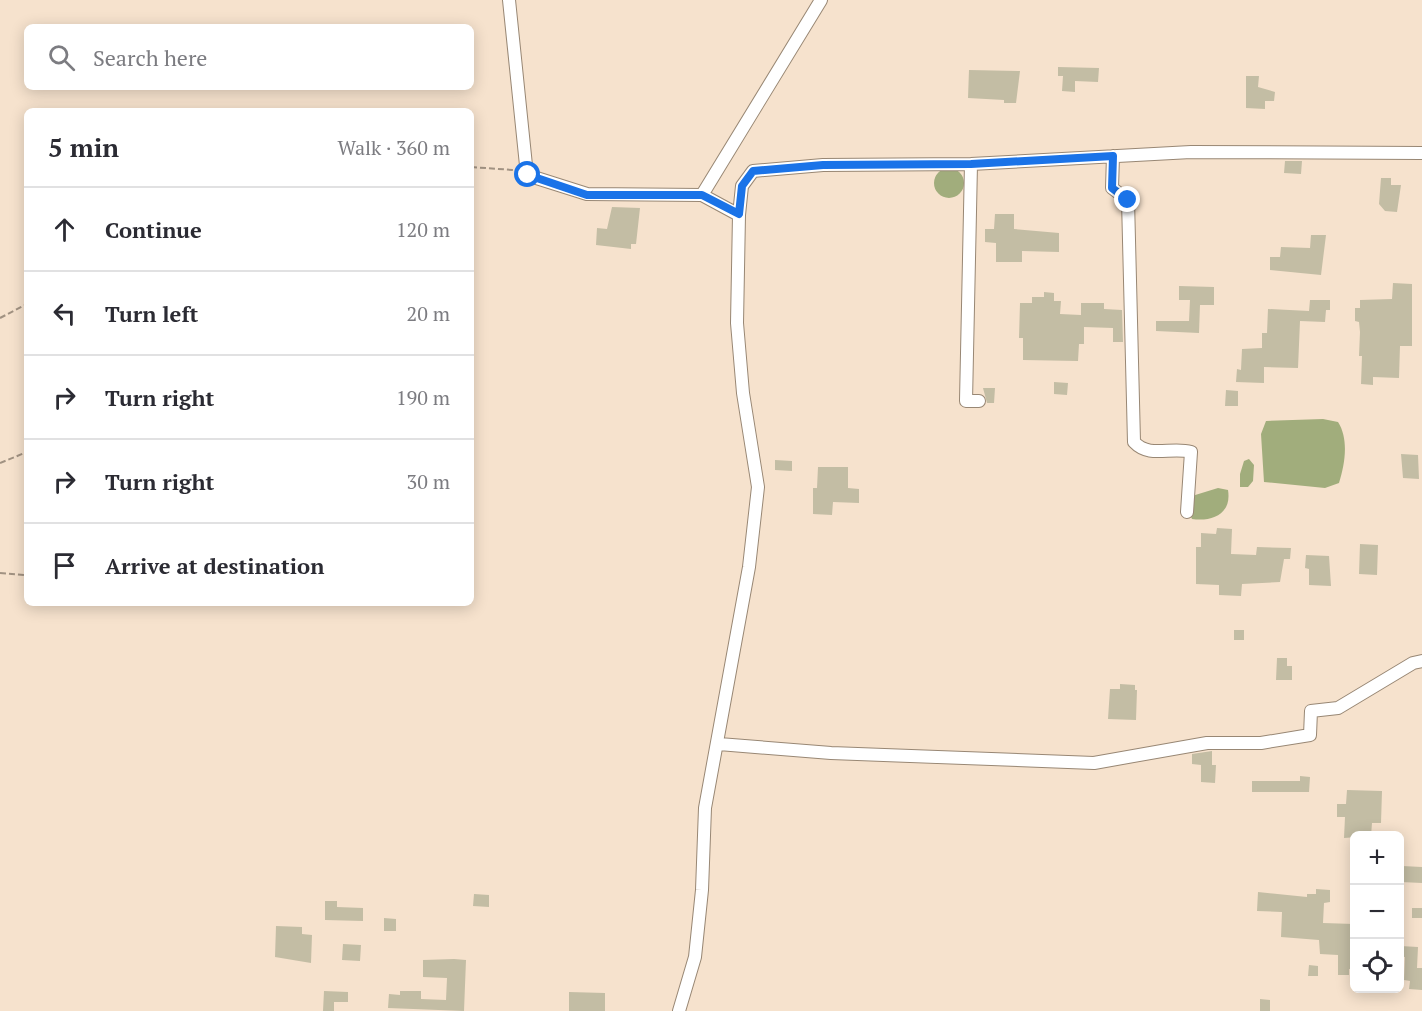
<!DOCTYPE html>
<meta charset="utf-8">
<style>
body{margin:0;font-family:"PT Serif",serif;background:#f2f2f3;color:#2b2b33}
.controls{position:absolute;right:18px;bottom:18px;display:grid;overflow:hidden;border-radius:9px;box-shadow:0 3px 15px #0003}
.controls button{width:54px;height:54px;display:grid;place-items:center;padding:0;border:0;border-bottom:2px solid #e1e1e2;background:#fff;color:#2b2b33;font:30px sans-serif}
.stop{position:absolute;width:18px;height:18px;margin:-14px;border:4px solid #1a73e8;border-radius:50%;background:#fff}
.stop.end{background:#1a73e8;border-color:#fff;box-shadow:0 2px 6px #0008}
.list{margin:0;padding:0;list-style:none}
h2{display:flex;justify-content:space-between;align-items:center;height:78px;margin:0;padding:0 24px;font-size:26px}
h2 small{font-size:20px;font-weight:400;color:#7c7c81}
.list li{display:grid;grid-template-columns:39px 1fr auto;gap:18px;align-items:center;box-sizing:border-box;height:84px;padding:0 24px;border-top:2px solid #e1e1e2}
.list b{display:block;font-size:22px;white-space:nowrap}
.list em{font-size:20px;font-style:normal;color:#7c7c81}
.icon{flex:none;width:33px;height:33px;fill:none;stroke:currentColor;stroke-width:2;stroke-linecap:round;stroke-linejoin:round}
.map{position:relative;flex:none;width:1422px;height:1011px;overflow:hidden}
.search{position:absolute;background:#fff;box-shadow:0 3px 15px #0003;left:24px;top:24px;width:450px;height:66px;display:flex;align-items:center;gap:15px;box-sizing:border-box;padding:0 21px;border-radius:9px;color:#7c7c81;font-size:22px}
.panel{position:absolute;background:#fff;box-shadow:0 3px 15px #0003;left:24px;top:108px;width:450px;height:498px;border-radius:9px}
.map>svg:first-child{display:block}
.water{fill:#a1ad7c}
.building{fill:#c3bda4}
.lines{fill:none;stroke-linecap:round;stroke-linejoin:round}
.minor-casing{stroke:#988774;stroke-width:14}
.path{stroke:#a19282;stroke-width:2;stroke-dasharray:6 3;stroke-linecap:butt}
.minor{stroke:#fff;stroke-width:12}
.route{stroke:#1a73e8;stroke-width:8}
</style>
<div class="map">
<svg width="1422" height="1011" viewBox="0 0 1422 1011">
<rect width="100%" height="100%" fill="#f6e2cd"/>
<path class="water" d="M934 183a15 15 0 1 1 30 0a15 15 0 1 1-30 0Z
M 1323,419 L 1338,422 C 1349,439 1345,464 1339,483 L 1325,488 L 1264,482 L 1261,434 L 1266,421 Z
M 1249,459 L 1254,465 L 1253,481 L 1248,487 L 1240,487 L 1240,474 L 1244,461 Z
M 1218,488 L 1228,490 C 1232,514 1212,522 1192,519 L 1188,510 L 1192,496 Z"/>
<path class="building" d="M 1058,67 L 1099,68 L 1098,82 L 1075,81 L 1075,92 L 1062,91 L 1063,76 L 1058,76 Z
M 969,70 L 1020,71 L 1016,103 L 1004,103 L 1004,100 L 968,98 Z
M 1246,76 L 1259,76 L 1258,87 L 1275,92 L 1274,101 L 1265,101 L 1265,109 L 1246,108 Z
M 1285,161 L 1302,161 L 1301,174 L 1284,173 Z
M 1381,178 L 1391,178 L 1391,185 L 1401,185 L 1397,212 L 1385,211 L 1379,204 Z
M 612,207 L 640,208 L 636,244 L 631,244 L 631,249 L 596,245 L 597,228 L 607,229 Z
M 995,214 L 1014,214 L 1014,229 L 1059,233 L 1059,252 L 1022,251 L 1022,262 L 996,262 L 996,243 L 985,242 L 985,229 L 994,229 Z
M 1311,235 L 1326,235 L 1321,275 L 1270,270 L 1270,257 L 1280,257 L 1281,247 L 1310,248 Z
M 1393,283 L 1412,284 L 1412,346 L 1400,346 L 1399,378 L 1373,377 L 1373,385 L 1361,384 L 1362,356 L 1359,356 L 1360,332 L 1359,322 L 1355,321 L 1355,308 L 1360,308 L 1360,300 L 1392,299 Z
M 1179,286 L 1214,287 L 1214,305 L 1200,305 L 1199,333 L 1156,331 L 1156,321 L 1189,321 L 1190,300 L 1179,300 Z
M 1044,292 L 1054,293 L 1054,301 L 1061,301 L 1060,314 L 1081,315 L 1081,303 L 1104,303 L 1104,309 L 1122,310 L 1123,342 L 1113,342 L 1113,328 L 1084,327 L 1084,344 L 1079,344 L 1078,361 L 1023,360 L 1023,338 L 1019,338 L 1020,303 L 1032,303 L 1032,297 L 1044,297 Z
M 1310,300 L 1330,300 L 1330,310 L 1326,310 L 1325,322 L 1300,321 L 1298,368 L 1264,367 L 1264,383 L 1236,382 L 1237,369 L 1241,370 L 1242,349 L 1262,348 L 1262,333 L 1267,333 L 1268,309 L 1309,311 Z
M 1054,382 L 1068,383 L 1067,395 L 1054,394 Z
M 983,388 L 995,388 L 994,403 L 987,403 Z
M 1226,390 L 1238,391 L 1238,406 L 1225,406 Z
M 1401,454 L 1418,455 L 1419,479 L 1403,478 Z
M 775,460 L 792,461 L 792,471 L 775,470 Z
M 818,467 L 848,467 L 848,488 L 859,489 L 859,503 L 833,502 L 832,515 L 813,514 L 813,488 L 817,488 Z
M 1217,528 L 1232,529 L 1231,554 L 1256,555 L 1257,547 L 1291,548 L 1290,559 L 1284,559 L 1280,582 L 1242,584 L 1241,596 L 1219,595 L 1219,585 L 1196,584 L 1196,547 L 1201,547 L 1201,533 L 1216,534 Z
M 1360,544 L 1378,545 L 1377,575 L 1359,574 Z
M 1306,555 L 1329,556 L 1331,586 L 1309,585 L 1309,569 L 1305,568 Z
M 1234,630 L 1244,630 L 1244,640 L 1234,640 Z
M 1277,658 L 1287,658 L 1287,666 L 1292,666 L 1292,680 L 1276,680 Z
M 1120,684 L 1135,685 L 1135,690 L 1137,690 L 1136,720 L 1108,719 L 1110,689 L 1120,689 Z
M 1212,751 L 1212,765 L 1216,765 L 1215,783 L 1201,782 L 1201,765 L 1192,764 L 1192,754 Z
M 1300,776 L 1310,777 L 1309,792 L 1252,792 L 1252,781 L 1300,781 Z
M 1347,790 L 1382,791 L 1381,823 L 1372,823 L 1371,836 L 1344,838 L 1345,817 L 1337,817 L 1337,804 L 1346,804 Z
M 1402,866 L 1422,867 L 1422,883 L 1401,882 Z
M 1316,889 L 1330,890 L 1330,902 L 1324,903 L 1323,923 L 1354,924 L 1354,969 L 1349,969 L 1349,975 L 1338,975 L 1338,955 L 1320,954 L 1319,940 L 1281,937 L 1282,912 L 1257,911 L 1258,892 L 1307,897 L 1307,894 L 1316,894 Z
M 474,894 L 489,895 L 489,907 L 473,906 Z
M 325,901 L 337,901 L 337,907 L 363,908 L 363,921 L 325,920 Z
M 1412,908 L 1422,908 L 1422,918 L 1412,918 Z
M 384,918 L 396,919 L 396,931 L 384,931 Z
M 276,926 L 302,927 L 302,934 L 312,935 L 311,963 L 275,957 Z
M 343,944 L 361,945 L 360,961 L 342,960 Z
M 1400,946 L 1418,947 L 1417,968 L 1422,968 L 1422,990 L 1409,989 L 1410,981 L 1404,980 L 1405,957 L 1400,957 Z
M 454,959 L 466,960 L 464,1011 L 388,1008 L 389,994 L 400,995 L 400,991 L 421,991 L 421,999 L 446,1000 L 447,978 L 423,977 L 423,960 Z
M 1309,965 L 1318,966 L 1318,976 L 1308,976 Z
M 324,991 L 348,992 L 348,1002 L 334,1002 L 334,1011 L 323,1011 Z
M 569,992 L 605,993 L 605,1011 L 569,1011 Z
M 1260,999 L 1270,1000 L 1270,1011 L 1260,1011 Z"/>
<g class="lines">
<defs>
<path id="minor" d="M 509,0 L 527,175 L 587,194 L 702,195 L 739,215 L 737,323 L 743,393 L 758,487 L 749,567 L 705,808 L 702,890 L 695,957 L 679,1011
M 1113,156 L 1112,188 L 1128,200 L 1134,442 C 1150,459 1171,446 1191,452 L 1187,512
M 971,164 L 966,401 L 979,401
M 702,195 L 821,0
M 739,215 L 742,186 L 753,171 L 823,165 L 971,164 L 1191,152 L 1422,153
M 719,744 L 831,753 L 1094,763 L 1207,743 L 1261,743 L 1310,735 L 1311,711 L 1338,708 L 1413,663 L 1422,661"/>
</defs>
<use href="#minor" class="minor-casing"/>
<path class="path" d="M 471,167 L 513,170
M 0,318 L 27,304
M 0,463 L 27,452
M 0,573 L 25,575 L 27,550"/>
<use href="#minor" class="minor"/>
</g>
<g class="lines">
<path class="route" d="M 528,175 L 587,195 L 702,195 L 739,214 L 742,186 L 753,171 L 823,165 L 971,164 L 1113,156 L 1112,188 L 1128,200"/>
</g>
</svg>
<div class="controls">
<button>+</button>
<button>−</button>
<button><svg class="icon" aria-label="locate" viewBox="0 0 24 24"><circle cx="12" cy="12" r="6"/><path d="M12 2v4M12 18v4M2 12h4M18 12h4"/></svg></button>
</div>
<div class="stop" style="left:528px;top:175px"></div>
<div class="stop end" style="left:1128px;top:200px"></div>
<div class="search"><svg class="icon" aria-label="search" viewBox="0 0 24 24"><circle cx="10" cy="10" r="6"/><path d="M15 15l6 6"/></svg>Search here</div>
<section class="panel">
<h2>5 min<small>Walk · 360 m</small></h2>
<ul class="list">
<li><svg class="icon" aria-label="ahead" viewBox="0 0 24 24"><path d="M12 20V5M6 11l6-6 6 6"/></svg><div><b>Continue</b></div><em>120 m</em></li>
<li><svg class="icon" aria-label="left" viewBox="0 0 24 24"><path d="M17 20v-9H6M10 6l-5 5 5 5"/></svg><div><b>Turn left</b></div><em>20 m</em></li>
<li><svg class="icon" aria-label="right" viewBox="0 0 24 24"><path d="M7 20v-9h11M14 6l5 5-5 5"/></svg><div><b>Turn right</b></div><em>190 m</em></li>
<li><svg class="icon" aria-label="right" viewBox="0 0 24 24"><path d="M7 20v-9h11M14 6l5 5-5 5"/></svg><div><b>Turn right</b></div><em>30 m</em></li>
<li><svg class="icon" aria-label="arrive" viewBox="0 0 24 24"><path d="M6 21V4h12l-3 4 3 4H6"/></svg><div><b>Arrive at destination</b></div></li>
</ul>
</section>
</div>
